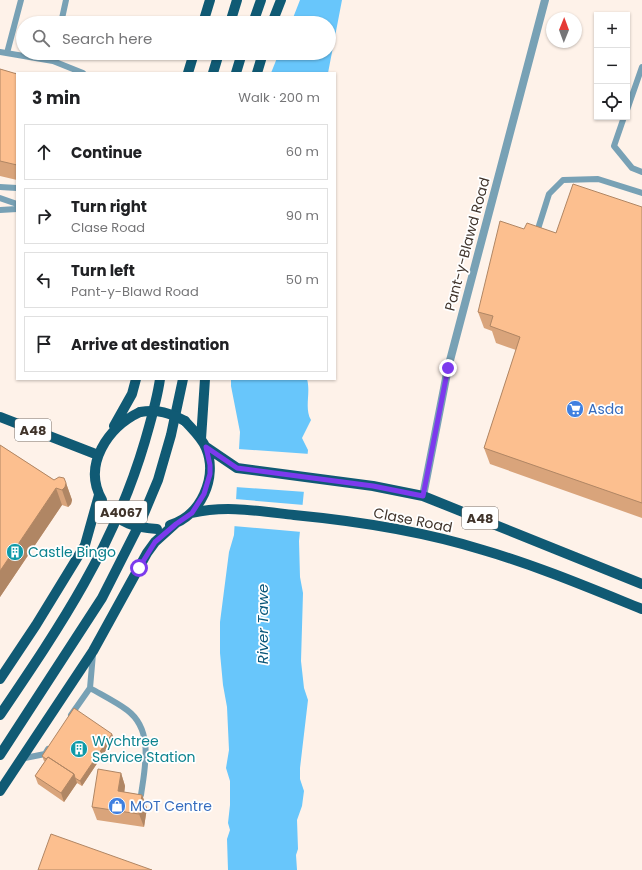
<!DOCTYPE html>
<meta charset="utf-8">
<style>
body{margin:0;font-family:Poppins,sans-serif;background:#f6f6f6;color:#202124}
.controls{position:absolute;right:12px;top:12px;display:grid;overflow:hidden;border-radius:0px;box-shadow:0 1px 3px #0004}
.controls button{width:36px;height:36px;display:grid;place-items:center;padding:0;border:0;border-bottom:1px solid #e0e0e0;background:#fff;color:#202124;font:20px sans-serif}
.compass{position:absolute;left:546px;top:12px;width:36px;height:36px;border-radius:50%;background:#fff;box-shadow:0 1px 3px #0004;rotate:1deg}
.stop{position:absolute;width:12px;height:12px;margin:-9px;border:3px solid #7c3aed;border-radius:50%;background:#fff}
.stop.end{background:#7c3aed;border-color:#fff;box-shadow:0 1px 4px #0008}
.list{margin:0;padding:0;list-style:none}
h2{display:flex;justify-content:space-between;align-items:center;height:52px;margin:0;padding:0 16px;font-size:17px}
h2 small{font-size:13px;font-weight:400;color:#757577}
.list li{display:grid;grid-template-columns:26px 1fr auto;gap:12px;align-items:center;box-sizing:border-box;height:56px;margin:0 8px 8px;padding:0 8px;border:1px solid #e0e0e0;border-radius:0px}
.list b{display:block;font-size:15px;white-space:nowrap}
.list p{margin:0;font-size:13px;white-space:nowrap;color:#757577}
.list em{font-size:13px;font-style:normal;color:#757577}
.icon{flex:none;width:22px;height:22px;fill:none;stroke:currentColor;stroke-width:2;stroke-linecap:round;stroke-linejoin:round}
.map{position:relative;flex:none;width:642px;height:870px;overflow:hidden}
.search{position:absolute;background:#fff;box-shadow:0 1px 3px #0004;left:16px;top:16px;width:320px;height:44px;display:flex;align-items:center;gap:10px;box-sizing:border-box;padding:0 14px;border-radius:22px;color:#757577;font-size:15px}
.panel{position:absolute;background:#fff;box-shadow:0 1px 3px #0004;left:16px;top:72px;width:320px;height:308px;border-radius:0px}
.map>svg:first-child{display:block}
.water{fill:#68c6fb}
.pier{fill:#fef2e9}
.lines{fill:none;stroke-linecap:round;stroke-linejoin:round}
.lane{stroke:#78a1b5;stroke-width:6}
.street{stroke:#78a1b5;stroke-width:8}
.primary{stroke:#105a74;stroke-width:10}
.primary-bridge{stroke:#105a74;stroke-width:10}
.wall{fill:#d9a47b}
.shaded-wall{fill:#b08664}
.building{fill:#fcbf8f;stroke:#b08664}
.route{stroke:#7c3aed;stroke-width:5}
.labels{text-anchor:middle;dominant-baseline:central;stroke-width:3.5;stroke-linejoin:round;paint-order:stroke}
.shield{fill:#fff;stroke:#79716b;stroke-width:1}
.shield-label{font-size:13px;font-weight:bold;fill:#40342b}
.street-label{font-size:14px;fill:#40342b;stroke:#fff}
.shop-label{font-size:14px;fill:#366cbe;stroke:#fff;text-anchor:start}
.culture-label{font-size:14px;fill:#0d838f;stroke:#fff;text-anchor:start}
.water-label{font-size:15px;font-style:italic;fill:#0a577a;stroke:#fff}
</style>
<div class="map">
<svg width="642" height="870" viewBox="0 0 642 870">
<rect width="100%" height="100%" fill="#fef2e9"/>
<path class="water" d="M 300,0 L 342,0 L 328,73 L 271,73 L 279,53 L 329,53 L 329,23 L 291,23 Z
M 231,379 L 307,379 C 311,393 304,408 311,420 L 302,438 L 308,450 L 299,541 L 300,577 L 303,593 L 301,661 L 304,688 L 308,700 L 300,768 L 300,779 L 304,791 L 302,806 L 297,820 L 298,849 L 296,855 L 297,870 L 228,870 L 227,839 L 230,830 L 228,823 L 230,805 L 230,781 L 226,768 L 229,750 L 227,707 L 223,685 L 220,653 L 220,622 L 229,552 L 234,535 L 240,432 L 231,386 Z"/>
<path class="pier" d="M 238,449 L 310,454 L 306,492 L 235,487 Z
M 235,499 L 304,505 L 302,532 L 233,526 Z"/>
<g class="lines">
<path class="lane" d="M 61,23 L 66,0
M 0,52 L 53,61 L 83,73
M 7,53 L 21,0
M 53,61 L 54,53
M 627,110 L 642,67
M 624,117 L 614,146 L 632,168 L 642,172
M 0,187 L 17,188
M 0,198 L 17,204
M 0,210 L 17,209
M 537,232 L 549,194 L 563,180 L 598,179 L 642,193
M 90,688 C 102,695 116,702 127,710 C 154,730 145,767 141,795
M 71,715 L 90,688 L 93,654
M 20,759 L 45,754 L 48,749"/>
<path class="street" d="M 423,496 L 448,368 L 545,0"/>
<path class="primary" d="M 203,23 L 210,0
M 230,23 L 237,0
M 253,23 L 261,0
M 272,23 L 281,0
M 188,73 L 194,53
M 213,73 L 219,53
M 236,73 L 242,53
M 257,73 L 263,53
M 0,417 L 98,455
M 114,426 L 132,394 L 136,379
M 201,439 L 205,379
M 206,447 L 237,468 L 373,486 L 423,496 L 642,584
M 102,500 C 82,465 108,427 140,412
M 192,513 C 225,505 259,511 294,515 C 357,521 422,531 483,550 C 538,566 590,588 642,609
M 170,525 C 201,516 218,477 206,448 C 202,438 192,429 185,421
M 0,679 L 36,625 L 85,545 L 99,495
M 0,715 C 61,625 114,547 145,441 C 151,420 157,400 160,379
M 0,755 L 102,598 L 140,523 L 158,480 L 171,435 L 183,379
M 0,791 L 93,651 L 147,553 L 155,542 L 176,523"/>
<path class="primary-bridge" d="M 140,412 C 158,409 170,413 185,421
M 106,507 C 122,524 133,527 157,529"/>
</g>
<path class="wall" d="M 0,69 L 17,74 L 17,180 L 0,176 Z
M 642,207 L 642,518 L 490,464 L 484,448 L 516,350 L 496,343 L 492,331 L 484,328 L 478,312 L 524,229 L 556,233 Z
M 0,445 L 54,480 L 66,483 L 72,500 L 71,504 L 68,507 L 62,505 L 0,597 Z
M 114,738 L 82,786 L 77,783 L 64,802 L 38,784 L 35,776 L 45,761 L 44,761 L 42,756 Z
M 121,773 L 125,786 L 124,792 L 142,795 L 147,808 L 144,827 L 97,820 L 92,807 Z"/>
<path class="shaded-wall" d="M 66,483 L 72,500 L 71,504 L 68,507 L 62,490 Z
M 56,488 L 62,505 L 0,597 L 0,571 Z
M 112,734 L 114,738 L 82,786 L 80,781 Z
M 121,773 L 125,786 L 123,804 L 118,791 Z
M 74,774 L 77,783 L 64,802 L 61,793 Z
M 142,795 L 147,808 L 144,827 L 139,814 Z"/>
<path class="building" d="M 0,69 L 17,74 L 17,165 L 0,161 Z
M 573,184 L 642,207 L 642,503 L 484,448 L 520,337 L 490,326 L 493,316 L 478,312 L 500,221 L 524,229 L 527,223 L 556,233 Z
M 0,445 L 54,480 L 59,477 L 64,478 L 66,483 L 65,487 L 62,490 L 56,488 L 0,571 Z
M 74,708 L 112,734 L 80,781 L 75,778 L 74,774 L 48,757 L 46,759 L 42,756 Z
M 48,757 L 74,774 L 61,793 L 35,776 Z
M 98,769 L 121,773 L 118,791 L 142,795 L 139,814 L 92,807 Z
M 51,834 L 152,870 L 38,870 Z"/>
<g class="lines">
<path class="route" d="M 139,568 L 155,542 L 176,524 L 192,513 L 204,494 L 210,474 L 210,465 L 206,447 L 237,468 L 373,486 L 423,496 L 448,368"/>
</g>
<defs>
<symbol id="supermarket-disc" viewBox="-11 -11 22 22"><circle r="9.5" fill="#3f7fe0" stroke="#fff"/><path d="M-6-5.5h2.5l.6 2H6L4.5 2H-2.5L-4.4-4H-6ZM-1.5 3.2a1.3 1.3 0 1 0 .1 0ZM3 3.2a1.3 1.3 0 1 0 .1 0Z" fill="#fff"/></symbol>
<symbol id="building-disc" viewBox="-11 -11 22 22"><circle r="9.5" fill="#0f9aa8" stroke="#fff"/><path d="M-4-6H4V6H1V3H-1V6H-4ZM-2.5-4.3h1.7v1.8h-1.7ZM.8-4.3h1.7v1.8H.8ZM-2.5-1h1.7V.8h-1.7ZM.8-1h1.7V.8H.8Z" fill="#fff"/></symbol>
<symbol id="shop-disc" viewBox="-11 -11 22 22"><circle r="9.5" fill="#3f7fe0" stroke="#fff"/><path d="M-5-2.5h2.3a2.7 3.5 0 0 1 5.4 0H5L5.5 6h-11ZM-1.5-2.5h3a1.5 2.3 0 0 0-3 0Z" fill="#fff"/></symbol>
</defs>
<g fill-rule="evenodd">
<use href="#supermarket-disc" x="565" y="399" width="20" height="20"/>
<use href="#building-disc" x="5" y="542" width="20" height="20"/>
<use href="#building-disc" x="69" y="739" width="20" height="20"/>
<use href="#shop-disc" x="107" y="796" width="20" height="20"/>
</g>
<g class="labels">
<g class="shield">
<rect x="15" y="419" width="36" height="22" rx="3"/>
<rect x="95" y="501" width="52" height="22" rx="3"/>
<rect x="462" y="507" width="36" height="22" rx="3"/>
</g>
<g class="shield-label">
<text x="33" y="430">A48</text>
<text x="121" y="512">A4067</text>
<text x="480" y="518">A48</text>
</g>
<g class="street-label">
<text transform="translate(467 244) rotate(-75)">Pant-y-Blawd Road</text>
<text transform="translate(413 520) rotate(11)">Clase Road</text>
</g>
<g class="shop-label">
<text x="588" y="409">Asda</text>
<text x="130" y="806">MOT Centre</text>
</g>
<g class="culture-label">
<text x="28" y="552">Castle Bingo</text>
<text x="92" y="741">Wychtree<tspan x="92" dy="16">Service Station</tspan></text>
</g>
<g class="water-label">
<text transform="translate(262 624) rotate(-90)">River Tawe</text>
</g>
</g>
</svg>
<div class="controls">
<button>+</button>
<button>−</button>
<button><svg class="icon" aria-label="locate" viewBox="0 0 24 24"><circle cx="12" cy="12" r="6"/><path d="M12 2v4M12 18v4M2 12h4M18 12h4"/></svg></button>
</div>
<svg class="compass" viewBox="-18 -18 36 36"><path d="M0-13l5 13h-10z" fill="#e53935"/><path d="M0 13l5-13h-10z" fill="#757577"/></svg>
<div class="stop" style="left:139px;top:568px"></div>
<div class="stop end" style="left:448px;top:368px"></div>
<div class="search"><svg class="icon" aria-label="search" viewBox="0 0 24 24"><circle cx="10" cy="10" r="6"/><path d="M15 15l6 6"/></svg>Search here</div>
<section class="panel">
<h2>3 min<small>Walk · 200 m</small></h2>
<ul class="list">
<li><svg class="icon" aria-label="ahead" viewBox="0 0 24 24"><path d="M12 20V5M6 11l6-6 6 6"/></svg><div><b>Continue</b></div><em>60 m</em></li>
<li><svg class="icon" aria-label="right" viewBox="0 0 24 24"><path d="M7 20v-9h11M14 6l5 5-5 5"/></svg><div><b>Turn right</b><p>Clase Road</p></div><em>90 m</em></li>
<li><svg class="icon" aria-label="left" viewBox="0 0 24 24"><path d="M17 20v-9H6M10 6l-5 5 5 5"/></svg><div><b>Turn left</b><p>Pant-y-Blawd Road</p></div><em>50 m</em></li>
<li><svg class="icon" aria-label="arrive" viewBox="0 0 24 24"><path d="M6 21V4h12l-3 4 3 4H6"/></svg><div><b>Arrive at destination</b></div></li>
</ul>
</section>
</div>
